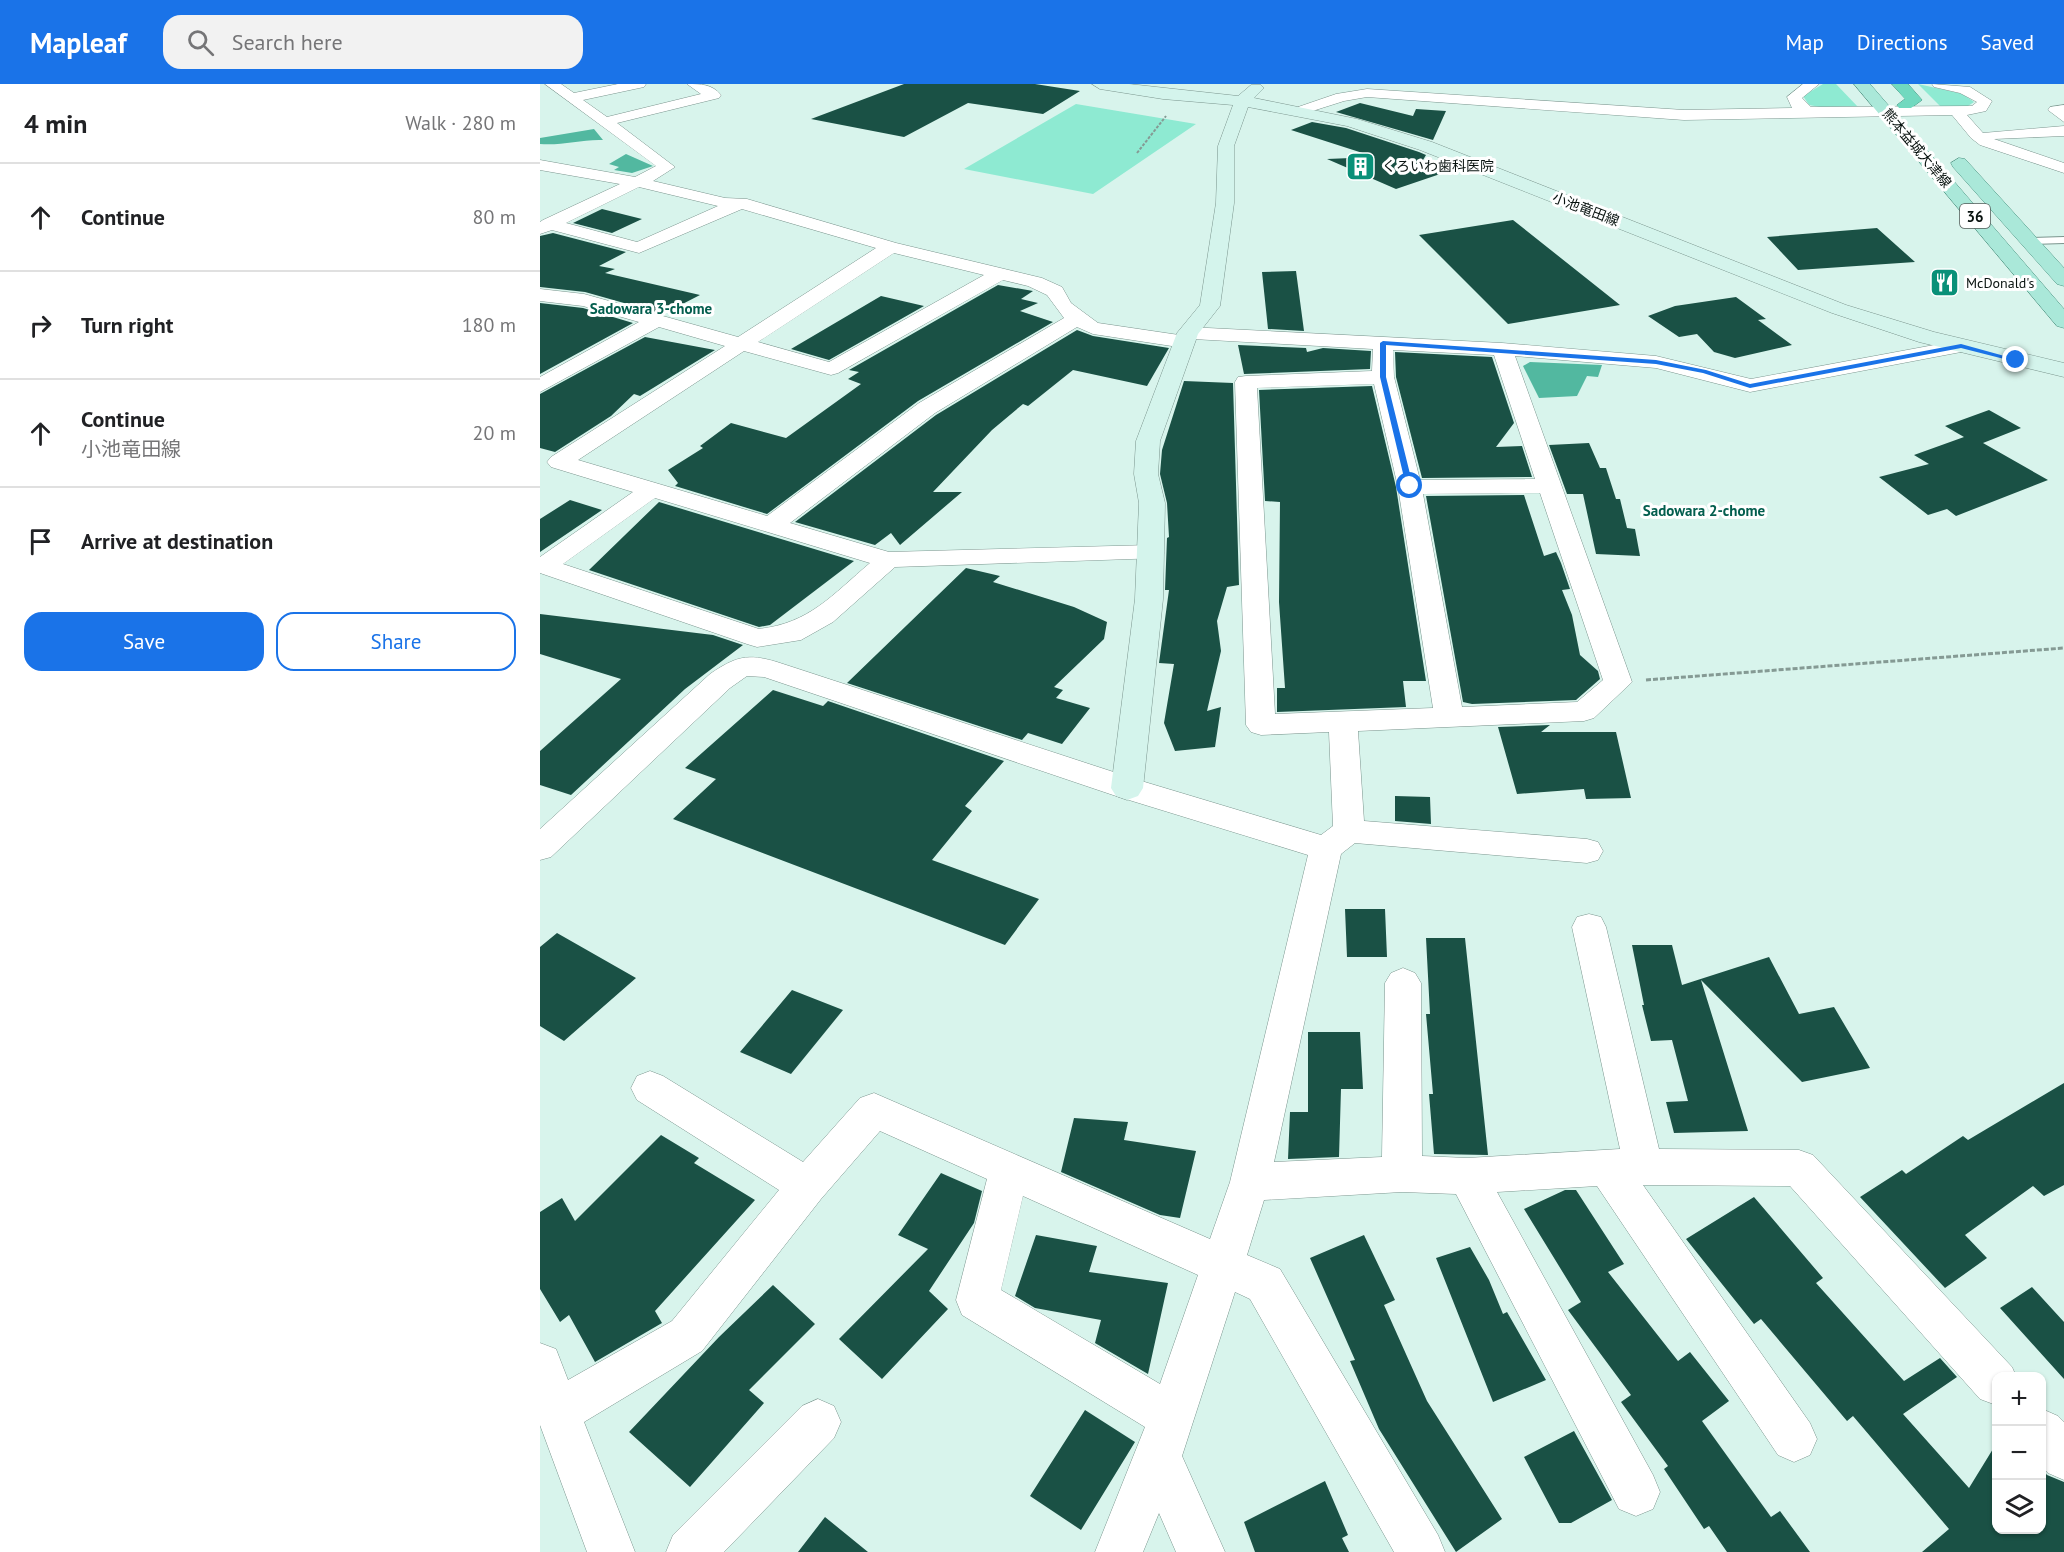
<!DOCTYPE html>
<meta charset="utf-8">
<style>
body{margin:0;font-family:"PT Sans","Noto Sans JP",sans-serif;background:#f2f2f2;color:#202124}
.controls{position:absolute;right:18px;bottom:18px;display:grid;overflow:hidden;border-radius:12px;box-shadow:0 2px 4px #0004}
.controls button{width:54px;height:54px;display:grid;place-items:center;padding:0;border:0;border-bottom:2px solid #e0e0e0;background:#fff;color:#202124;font:30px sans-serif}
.stop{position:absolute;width:18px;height:18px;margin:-14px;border:4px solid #1a73e8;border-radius:50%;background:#fff}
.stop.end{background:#1a73e8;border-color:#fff;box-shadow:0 2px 6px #0008}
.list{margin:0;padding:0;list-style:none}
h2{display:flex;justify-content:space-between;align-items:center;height:78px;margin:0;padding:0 24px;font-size:26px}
h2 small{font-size:20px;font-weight:400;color:#757577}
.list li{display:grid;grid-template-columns:39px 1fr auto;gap:18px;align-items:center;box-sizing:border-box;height:108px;padding:0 24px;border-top:2px solid #e0e0e0}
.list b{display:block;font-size:22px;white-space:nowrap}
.list p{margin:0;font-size:20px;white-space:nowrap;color:#757577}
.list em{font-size:20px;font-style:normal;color:#757577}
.actions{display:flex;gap:12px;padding:18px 24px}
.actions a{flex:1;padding:14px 0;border:2px solid #1a73e8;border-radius:18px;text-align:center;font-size:21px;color:#1a73e8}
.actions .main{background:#1a73e8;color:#fff}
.icon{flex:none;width:33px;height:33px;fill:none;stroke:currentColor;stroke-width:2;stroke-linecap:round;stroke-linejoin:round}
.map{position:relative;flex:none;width:1524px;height:1468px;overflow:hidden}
header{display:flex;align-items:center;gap:36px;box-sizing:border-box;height:84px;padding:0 30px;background:#1a73e8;color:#fff}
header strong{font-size:28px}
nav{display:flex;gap:33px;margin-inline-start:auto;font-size:21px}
.search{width:420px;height:54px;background:#f2f2f2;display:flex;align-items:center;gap:15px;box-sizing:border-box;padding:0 21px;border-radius:18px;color:#757577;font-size:22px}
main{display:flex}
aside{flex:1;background:#fff}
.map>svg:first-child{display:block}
.green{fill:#8eead2}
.water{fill:#52b8a0}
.building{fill:#1a5145}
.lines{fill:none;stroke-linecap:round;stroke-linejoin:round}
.lane-casing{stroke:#7b958e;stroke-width:2}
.street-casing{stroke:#7b958e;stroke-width:1}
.secondary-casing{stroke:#7b958e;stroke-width:1}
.primary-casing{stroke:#4c9381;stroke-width:1}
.highway-casing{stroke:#4c9381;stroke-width:1}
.path-far1{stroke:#859a94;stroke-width:2;stroke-dasharray:3 1.5;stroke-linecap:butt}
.path{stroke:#859a94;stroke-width:3;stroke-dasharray:5 2;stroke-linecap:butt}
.lane{fill:#fff;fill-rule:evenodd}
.street{fill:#fff;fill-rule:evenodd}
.secondary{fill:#d4f4ec;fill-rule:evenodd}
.primary{fill:#aae8d9;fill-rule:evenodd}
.highway{fill:#71d9bf;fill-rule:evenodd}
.route{fill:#1a73e8}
.labels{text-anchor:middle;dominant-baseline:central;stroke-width:6;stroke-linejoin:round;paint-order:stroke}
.far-street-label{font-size:14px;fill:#08120f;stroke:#fff}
.far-poi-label{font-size:14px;fill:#08120f;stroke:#fff;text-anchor:start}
.shield{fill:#fff;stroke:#525957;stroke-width:1.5}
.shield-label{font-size:15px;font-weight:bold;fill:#08120f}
.far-neighbourhood-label{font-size:15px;font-weight:bold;fill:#035e4e;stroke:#fff}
</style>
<header>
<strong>Mapleaf</strong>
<div class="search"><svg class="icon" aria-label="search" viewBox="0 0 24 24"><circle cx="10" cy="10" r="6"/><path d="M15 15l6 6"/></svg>Search here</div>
<nav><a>Map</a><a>Directions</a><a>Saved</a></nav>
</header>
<main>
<aside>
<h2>4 min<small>Walk · 280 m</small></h2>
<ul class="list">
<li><svg class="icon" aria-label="ahead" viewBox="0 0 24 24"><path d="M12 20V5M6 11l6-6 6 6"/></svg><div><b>Continue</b></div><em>80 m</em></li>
<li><svg class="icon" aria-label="right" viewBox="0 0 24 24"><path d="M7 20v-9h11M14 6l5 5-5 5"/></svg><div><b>Turn right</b></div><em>180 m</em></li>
<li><svg class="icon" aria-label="ahead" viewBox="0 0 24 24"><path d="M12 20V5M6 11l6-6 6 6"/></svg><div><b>Continue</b><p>小池竜田線</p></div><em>20 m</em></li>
<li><svg class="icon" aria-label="arrive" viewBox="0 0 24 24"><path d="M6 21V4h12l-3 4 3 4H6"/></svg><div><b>Arrive at destination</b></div></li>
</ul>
<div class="actions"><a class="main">Save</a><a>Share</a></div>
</aside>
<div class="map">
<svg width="1524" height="1468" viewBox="0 0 1524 1468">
<rect width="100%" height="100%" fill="#d8f4ec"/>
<path class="green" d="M 1283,0 L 1296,0 L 1318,23 L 1280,23 L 1269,21 L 1263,12 Z
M 1378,0 L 1423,10 L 1434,18 L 1428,22 L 1402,24 Z
M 536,20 L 656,40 L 553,110 L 424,85 Z"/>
<path class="water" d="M 54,45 L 63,56 C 42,55 21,62 0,60 L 0,54 Z
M 86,70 L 113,82 L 92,89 L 74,86 L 79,83 L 69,80 Z
M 990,278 L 1062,281 L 1058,293 L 1047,292 L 1037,312 L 999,314 L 983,282 Z"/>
<path class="building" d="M 364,0 L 495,0 L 540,7 L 503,30 L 428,19 L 364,53 L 271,35 Z
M 820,19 L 873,32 L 876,25 L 906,27 L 893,56 L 796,28 Z
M 772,38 L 806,44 L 879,68 L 886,71 L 883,76 L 909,87 L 856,105 L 787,75 L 835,73 L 751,46 Z
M 62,125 L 102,135 L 72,149 L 33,139 Z
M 973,136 L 1080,221 L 968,240 L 879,151 Z
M 1337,144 L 1375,178 L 1258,186 L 1227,153 Z
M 13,149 L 86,168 L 59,182 L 75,185 L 65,189 L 160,211 L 123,230 L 45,208 L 0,203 L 0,152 Z
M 756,187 L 764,247 L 728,245 L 722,188 Z
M 458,201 L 493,207 L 481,215 L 498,219 L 480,227 L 513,238 L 378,317 L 227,430 L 135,402 L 138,399 L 128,386 L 163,364 L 160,362 L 191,339 L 246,354 L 321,300 L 308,295 L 319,288 L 309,286 Z
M 341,212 L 384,222 L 289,276 L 251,265 Z
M 1196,213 L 1226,235 L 1218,236 L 1252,261 L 1195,274 L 1174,268 L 1157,250 L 1139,253 L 1108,232 L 1135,222 Z
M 0,219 L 43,224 L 93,239 L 0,290 Z
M 537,246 L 553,252 L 629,264 L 607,302 L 533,286 L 488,322 L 483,320 L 452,346 L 393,408 L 422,408 L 360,461 L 351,449 L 335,461 L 255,438 L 396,331 Z
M 105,253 L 175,266 L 100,312 L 94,310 L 71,332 L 15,368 L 0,364 L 0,310 Z
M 698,261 L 766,264 L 767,268 L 783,264 L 831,267 L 830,285 L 704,290 Z
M 855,268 L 952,273 L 974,339 L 956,363 L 982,362 L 992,393 L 882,394 L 856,293 Z
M 644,297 L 693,299 L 699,501 L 687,503 L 677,537 L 681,567 L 667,627 L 681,623 L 675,663 L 635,667 L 624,639 L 634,580 L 619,579 L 629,506 L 625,506 L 627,454 L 629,453 L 627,419 L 620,390 L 622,366 Z
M 832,302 L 856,403 L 886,597 L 863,597 L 866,623 L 737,628 L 737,604 L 745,604 L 739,518 L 740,418 L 725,417 L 719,306 Z
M 1449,326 L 1481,344 L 1443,359 L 1508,396 L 1416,432 L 1407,425 L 1388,431 L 1339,393 L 1389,380 L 1374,371 L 1424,353 L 1405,342 Z
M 1049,359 L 1060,384 L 1066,384 L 1076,415 L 1080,415 L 1087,444 L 1095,445 L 1100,472 L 1056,470 L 1043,410 L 1027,410 L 1009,361 Z
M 984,411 L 1004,472 L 1016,468 L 1021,479 L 1030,505 L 1022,506 L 1032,531 L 1040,571 L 1058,587 L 1060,595 L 1036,616 L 932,620 L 923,618 L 886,412 Z
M 30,416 L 62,426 L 0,468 L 0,435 Z
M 119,418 L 314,477 L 230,541 L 219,543 L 49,486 Z
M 426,484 L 460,492 L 453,498 L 534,523 L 567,538 L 564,555 L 514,603 L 523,606 L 516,614 L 550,624 L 522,660 L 488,649 L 482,656 L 307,599 Z
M 0,530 L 173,551 L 203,561 L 145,605 L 31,711 L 0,701 L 0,667 L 81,595 L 0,570 Z
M 233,606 L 283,622 L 288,617 L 464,677 L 425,722 L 432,727 L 392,776 L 499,815 L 465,861 L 133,735 L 176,695 L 145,684 Z
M 1010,641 L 1001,648 L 1076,648 L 1091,714 L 1046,715 L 1044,705 L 977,710 L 958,643 Z
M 855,712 L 890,713 L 891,740 L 855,737 Z
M 805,825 L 845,825 L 847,873 L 807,873 Z
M 17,849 L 96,894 L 24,957 L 0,942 L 0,863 Z
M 886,854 L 925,854 L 948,1071 L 894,1070 L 889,1010 L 893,1010 L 886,930 L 890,930 Z
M 1092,861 L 1132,861 L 1142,901 L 1229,873 L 1259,930 L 1294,923 L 1330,984 L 1262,998 L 1161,896 L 1208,1047 L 1134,1049 L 1126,1018 L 1148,1017 L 1132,956 L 1111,957 L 1102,921 L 1104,921 Z
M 252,906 L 303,926 L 251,990 L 200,968 Z
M 768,948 L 820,948 L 823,1005 L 801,1005 L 799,1073 L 748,1075 L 750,1028 L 768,1028 Z
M 1524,999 L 1524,1101 L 1504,1112 L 1493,1102 L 1425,1151 L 1447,1174 L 1405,1204 L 1320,1113 L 1362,1086 L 1366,1090 L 1423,1052 L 1428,1056 Z
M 534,1034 L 588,1038 L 584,1056 L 656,1067 L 640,1134 L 620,1131 L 521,1088 Z
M 121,1051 L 159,1074 L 154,1079 L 215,1116 L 115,1227 L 122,1239 L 55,1278 L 29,1231 L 20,1238 L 0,1205 L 0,1128 L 22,1114 L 35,1137 Z
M 401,1089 L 442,1107 L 434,1139 L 389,1207 L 408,1225 L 342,1295 L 299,1255 L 388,1165 L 358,1151 Z
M 1025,1106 L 1036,1106 L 1084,1180 L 1068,1188 L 1138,1277 L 1150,1268 L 1189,1317 L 1162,1337 L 1231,1433 L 1240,1427 L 1270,1468 L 1187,1468 L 1169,1442 L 1164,1445 L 1124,1385 L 1128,1382 L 1081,1318 L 1091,1311 L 1028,1226 L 1041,1218 L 984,1125 Z
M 1214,1113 L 1283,1194 L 1276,1199 L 1364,1297 L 1400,1274 L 1417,1293 L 1363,1330 L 1429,1404 L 1456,1360 L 1456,1446 L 1502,1446 L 1502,1385 L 1507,1391 L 1524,1398 L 1524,1468 L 1382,1468 L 1409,1445 L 1313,1332 L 1307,1337 L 1221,1235 L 1214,1240 L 1146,1155 Z
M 496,1151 L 557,1162 L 549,1188 L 628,1199 L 608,1290 L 555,1259 L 561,1236 L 495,1224 L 475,1212 Z
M 824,1151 L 855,1216 L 844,1221 L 887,1317 L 962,1435 L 916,1468 L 839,1345 L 810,1277 L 815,1276 L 770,1174 Z
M 930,1163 L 949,1196 L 963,1230 L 967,1228 L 1006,1296 L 953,1318 L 896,1174 Z
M 233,1201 L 275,1240 L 209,1306 L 224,1319 L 150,1403 L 89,1348 L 179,1253 Z
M 1492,1203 L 1524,1238 L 1524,1295 L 1460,1224 Z
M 545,1326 L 595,1358 L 541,1446 L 490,1412 Z
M 1034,1347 L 1072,1416 L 1031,1439 L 1019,1439 L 984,1373 Z
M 785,1397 L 808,1451 L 802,1454 L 809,1468 L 715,1468 L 704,1438 Z
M 285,1433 L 328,1468 L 258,1468 Z"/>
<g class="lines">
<defs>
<path id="lane" d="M 1524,153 L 1524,159 L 1491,160 L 1486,157 L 1491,154 Z"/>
<path id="street" d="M 5,0 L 21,0 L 34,9 L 78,0 L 106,0 L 104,3 L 43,16 L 67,33 L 161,10 L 147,0 C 161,0 172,0 181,11 L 179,14 L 77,39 L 135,83 L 113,97 L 185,114 L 207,115 L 356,159 L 502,194 L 522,203 L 531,219 L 558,239 L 639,251 L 641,245 L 648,243 L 962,259 L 1116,272 L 1211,295 L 1421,256 L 1428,258 L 1431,262 L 1428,266 L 1421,268 L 1210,308 L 1116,284 L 975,272 L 1092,598 L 1054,634 L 1044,637 L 818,647 L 824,737 L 1047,755 L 1058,758 L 1063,767 L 1058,776 L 1047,779 L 815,759 L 801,770 L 734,1078 L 842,1073 L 845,899 L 851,889 L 863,884 L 875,889 L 881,899 L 882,1072 L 927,1074 L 1080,1065 L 1032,843 L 1037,833 L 1049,830 L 1061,833 L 1066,843 L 1119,1065 L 1259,1066 L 1273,1071 L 1472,1283 L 1476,1292 L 1456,1292 L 1456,1321 L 1440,1315 L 1250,1102 L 1103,1101 L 1270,1339 L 1277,1355 L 1270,1371 L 1254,1378 L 1238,1371 L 1057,1102 L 957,1108 L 1113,1391 L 1120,1408 L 1113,1425 L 1096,1432 L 1079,1425 L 916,1110 L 862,1108 L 724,1116 L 707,1171 L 740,1185 L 898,1451 L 905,1468 L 854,1468 L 710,1215 L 695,1208 L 642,1372 L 685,1468 L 636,1468 L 619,1429 L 603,1468 L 555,1468 L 605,1343 L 422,1231 L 416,1216 L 447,1095 L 340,1047 L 281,1115 L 162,1267 L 44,1338 L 95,1468 L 47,1468 L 0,1341 L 0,1259 L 16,1265 L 28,1296 L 132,1237 L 239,1106 L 97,1016 L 91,1004 L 97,992 L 110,987 L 123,992 L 263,1078 L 320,1014 L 334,1009 L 670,1155 L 690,1098 L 768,771 L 576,712 L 224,593 L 207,592 L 190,604 L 11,773 L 0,776 L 0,745 L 170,590 C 195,573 207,569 237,578 L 598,696 L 781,751 L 793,742 L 789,648 L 721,651 L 711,648 L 706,641 L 695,298 L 698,293 L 706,292 L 832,287 L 833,265 L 653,255 L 655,258 L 652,262 L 645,264 L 553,250 L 537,243 L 395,329 L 250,439 L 349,468 L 611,461 L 620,464 L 624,469 L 620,474 L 355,483 L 293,538 L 261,556 L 217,563 L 207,560 L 0,489 L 0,473 L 93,408 L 11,383 L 7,378 L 11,373 L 185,262 L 119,243 L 0,308 L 0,293 L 99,238 L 43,222 L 0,217 L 0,205 L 44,210 L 198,253 L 336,164 L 202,125 L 99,169 L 12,146 L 0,150 L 0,138 L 3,136 L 80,100 L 0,86 L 0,76 L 95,93 L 116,82 ZM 99,103 L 178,122 L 97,158 L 26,139 ZM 354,169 L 444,191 L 289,278 L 218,258 ZM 463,196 L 488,202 L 507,211 L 524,234 L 379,319 L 227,432 L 38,376 L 204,267 L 291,291 L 298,289 ZM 853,266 L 954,271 L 995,395 L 880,396 L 854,293 ZM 834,300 L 858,403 L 893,624 L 735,630 L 717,304 ZM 1000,409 L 1063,596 L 1037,618 L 922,623 L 883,410 ZM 115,414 L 330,479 C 292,511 270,539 219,545 L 23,480 ZM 483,1112 L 658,1191 L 620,1300 L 461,1206 Z
M 1263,0 L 1279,0 L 1262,14 L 1271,23 L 1432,22 L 1437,18 L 1420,9 L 1394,3 L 1392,0 L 1430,3 L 1452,17 L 1446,27 L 1427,31 L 1443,49 L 1524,42 L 1524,52 L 1454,55 L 1524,79 L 1524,89 L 1440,61 L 1431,54 L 1412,31 L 1144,36 L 827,13 L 804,17 L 763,30 L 756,26 L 758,23 L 796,10 L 827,5 L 1144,26 L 1252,24 L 1247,13 Z
M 1524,21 L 1524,38 L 1508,26 L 1510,23 Z
M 278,1315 L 294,1322 L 301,1338 L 294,1354 L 184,1468 L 126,1468 L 133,1451 L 262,1322 Z
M 1502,1325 L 1518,1332 L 1524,1338 L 1524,1396 L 1508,1389 L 1502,1382 Z"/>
<path id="secondary" d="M 552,0 L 589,0 L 698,12 L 711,1 L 721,1 L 724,4 L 714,14 L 817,35 L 892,58 L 1306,221 L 1394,248 L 1524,279 L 1524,293 L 1379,258 L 1292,229 L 880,66 L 807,42 L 708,23 L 694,62 L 694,119 L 680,222 L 658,250 L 620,357 L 618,390 L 625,419 L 623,515 L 603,704 L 598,712 L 587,716 L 576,712 L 571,704 L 595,515 L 599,419 L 594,390 L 596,357 L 637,249 L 660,221 L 676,119 L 678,62 L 693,21 L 623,15 L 560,5 Z"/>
<path id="primary" d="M 1314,0 L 1330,0 L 1524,225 L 1524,244 L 1517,242 Z
M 1419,74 L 1425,75 L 1524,184 L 1524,202 L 1517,200 L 1413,83 L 1411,79 Z"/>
<path id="highway" d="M 1352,0 L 1368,0 L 1382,16 L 1371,24 L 1359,24 L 1357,21 L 1365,15 Z"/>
</defs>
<use href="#lane" class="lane-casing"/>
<use href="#street" class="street-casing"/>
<use href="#secondary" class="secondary-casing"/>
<use href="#primary" class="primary-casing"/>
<use href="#highway" class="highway-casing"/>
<path class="path-far1" d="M 597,69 L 626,32"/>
<path class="path" d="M 1106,596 L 1524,564"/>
<use href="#lane" class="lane"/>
<use href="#street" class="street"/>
<use href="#secondary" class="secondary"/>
<use href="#primary" class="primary"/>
<use href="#highway" class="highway"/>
</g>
<path class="route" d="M 843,257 L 1116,276 L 1166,286 L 1210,300 L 1421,260 L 1479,276 L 1476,278 L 1421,264 L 1210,304 L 1163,289 L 1116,280 L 846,261 L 846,293 L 873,402 L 870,405 L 866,402 L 840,293 L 840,259 Z"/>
<defs>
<symbol id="building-square" viewBox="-11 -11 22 22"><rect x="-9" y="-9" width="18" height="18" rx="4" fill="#099078" stroke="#fff"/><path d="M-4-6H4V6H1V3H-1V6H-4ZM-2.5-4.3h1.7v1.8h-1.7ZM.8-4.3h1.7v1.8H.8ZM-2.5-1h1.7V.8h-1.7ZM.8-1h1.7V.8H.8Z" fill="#fff"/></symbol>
<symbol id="restaurant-square" viewBox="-11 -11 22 22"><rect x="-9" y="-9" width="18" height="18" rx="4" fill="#099078" stroke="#fff"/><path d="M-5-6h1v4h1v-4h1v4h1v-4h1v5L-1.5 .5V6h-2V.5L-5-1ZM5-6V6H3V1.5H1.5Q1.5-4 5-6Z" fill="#fff"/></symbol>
</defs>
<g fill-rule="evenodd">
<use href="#building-square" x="804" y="66" width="33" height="33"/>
<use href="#restaurant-square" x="1388" y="182" width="33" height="33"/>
</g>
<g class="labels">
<g class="far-street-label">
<text transform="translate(1377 64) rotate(50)">熊本益城大津線</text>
<text transform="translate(1046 125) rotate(21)">小池竜田線</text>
</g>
<g class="far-poi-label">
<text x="842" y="82">くろいわ歯科医院</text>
<text x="1426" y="199">McDonald's</text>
</g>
<rect class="shield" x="1420" y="120" width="30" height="24" rx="4.5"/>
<g class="shield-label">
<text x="1435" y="132">36</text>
</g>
<g class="far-neighbourhood-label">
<text x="111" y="224">Sadowara 3-chome</text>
<text x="1164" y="426">Sadowara 2-chome</text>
</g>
</g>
</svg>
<div class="controls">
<button>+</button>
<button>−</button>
<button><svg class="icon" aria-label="layers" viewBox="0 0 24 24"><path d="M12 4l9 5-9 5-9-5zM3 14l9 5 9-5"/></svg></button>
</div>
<div class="stop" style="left:870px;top:402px"></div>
<div class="stop end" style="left:1476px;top:276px"></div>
</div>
</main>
